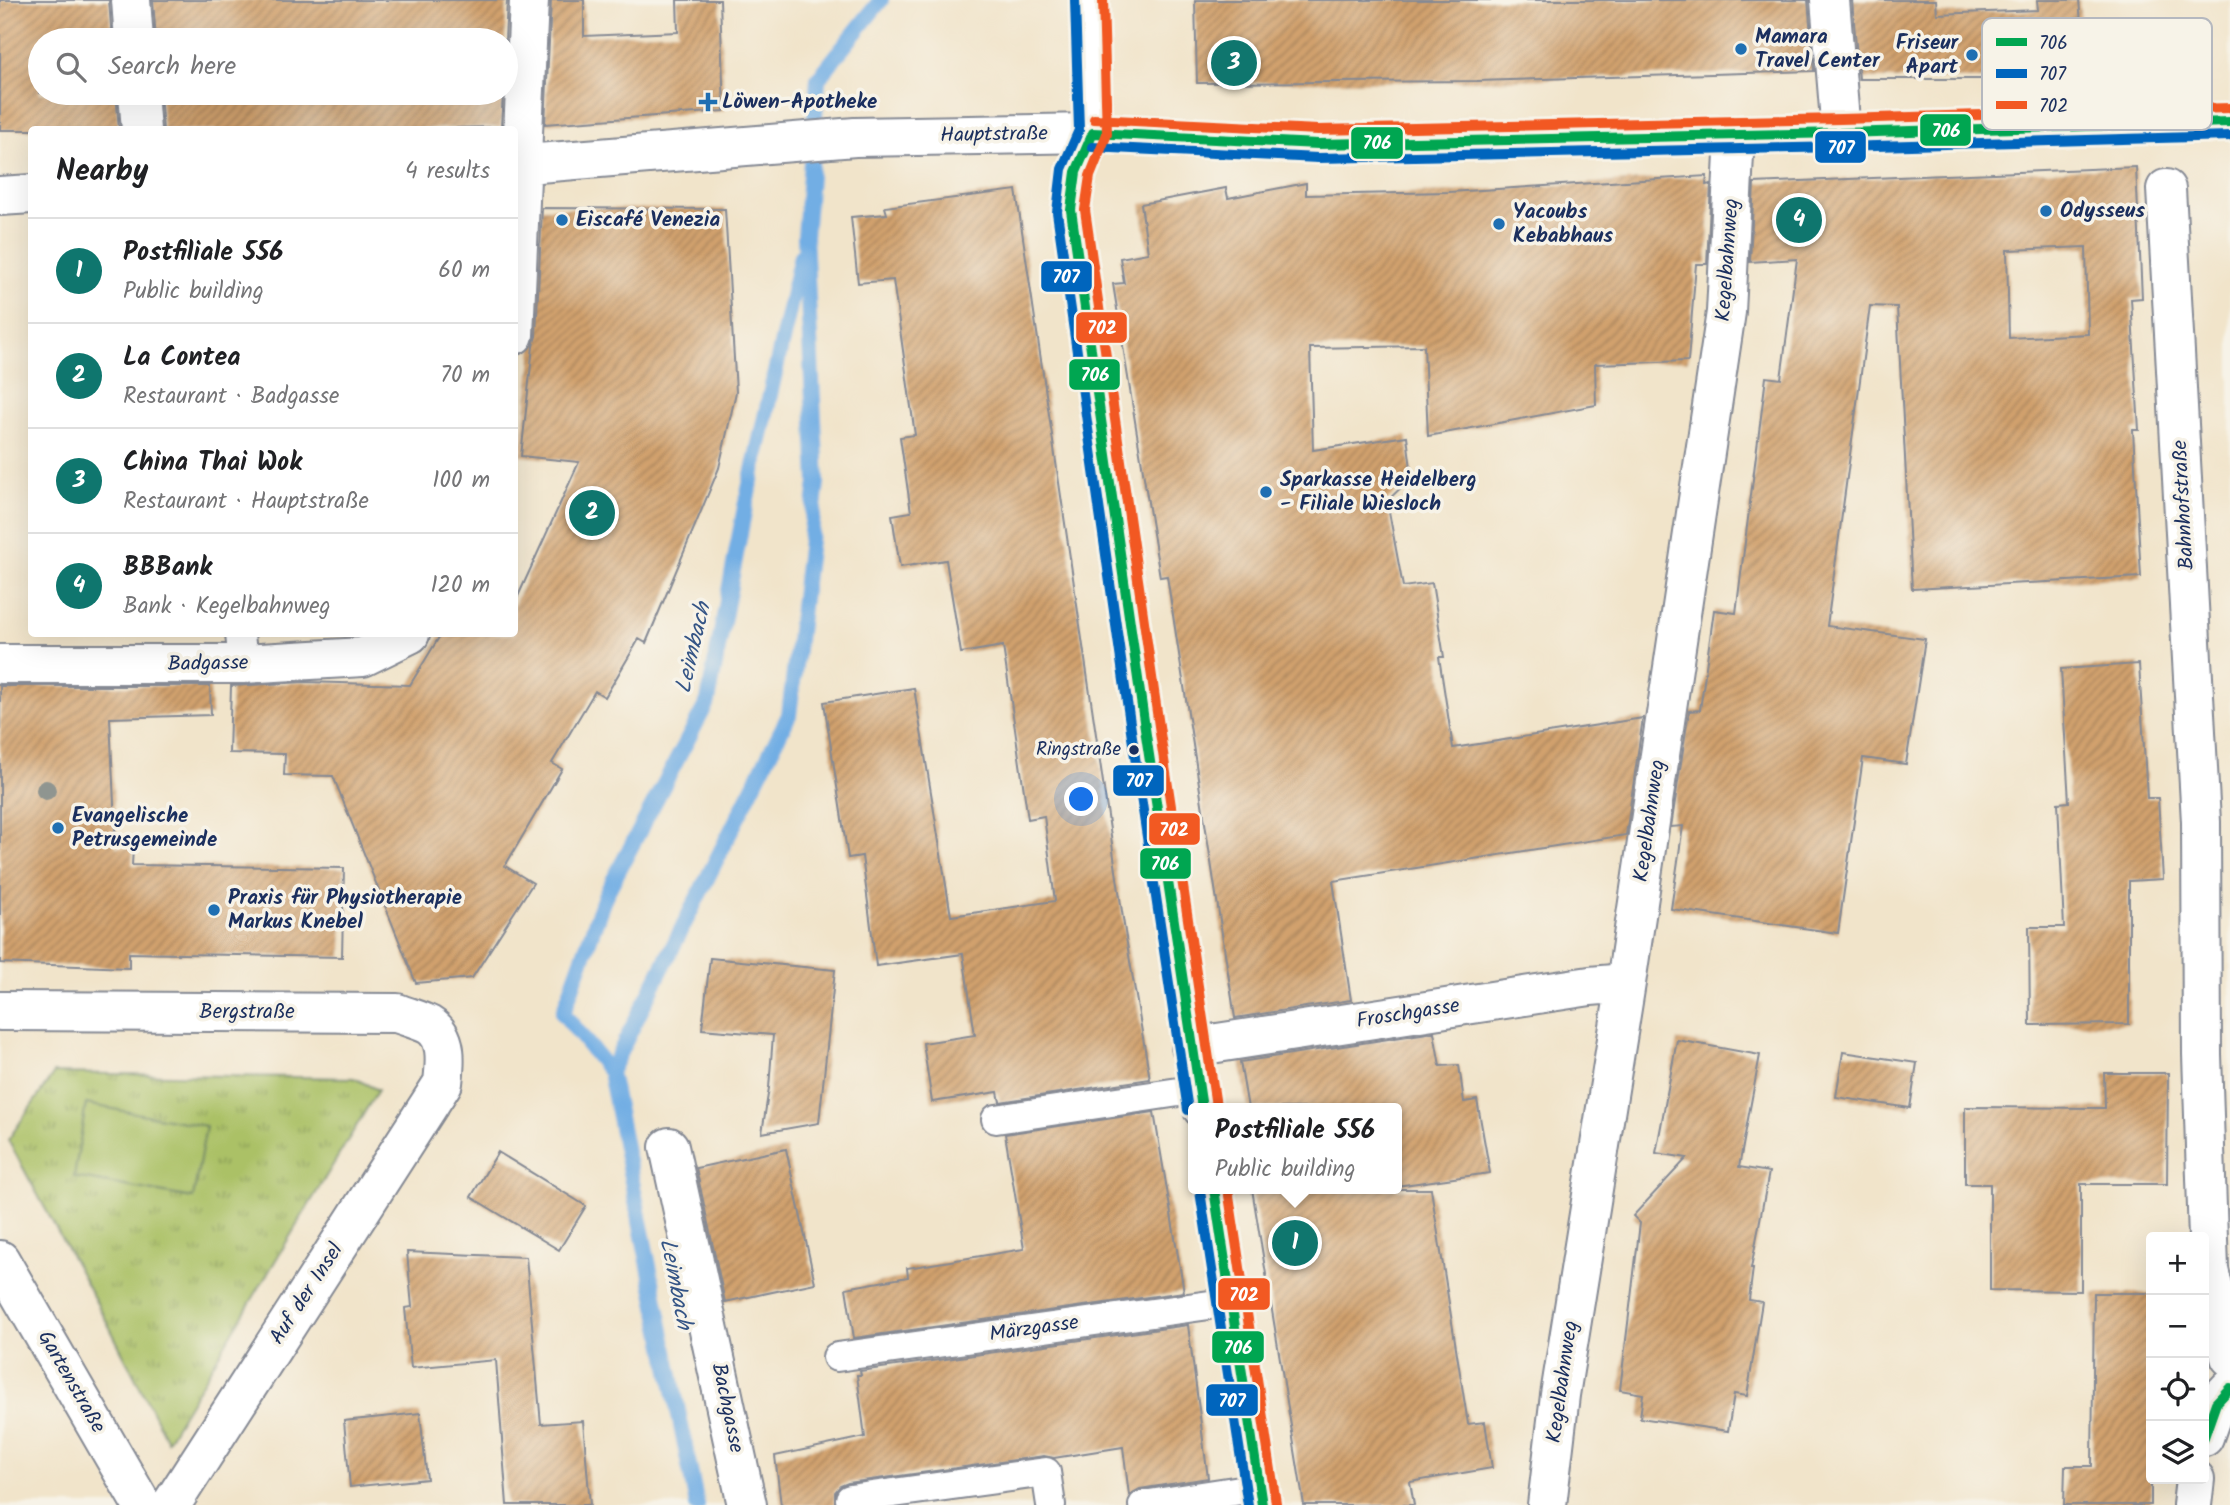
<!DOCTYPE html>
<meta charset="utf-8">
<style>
body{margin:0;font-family:Kalam,sans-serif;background:#f6f6f6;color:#202124}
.controls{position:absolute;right:21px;bottom:21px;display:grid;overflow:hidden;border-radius:7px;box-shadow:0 7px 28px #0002}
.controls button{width:63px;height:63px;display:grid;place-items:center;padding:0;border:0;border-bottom:2px solid #e0e0e0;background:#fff;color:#202124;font:35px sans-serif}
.you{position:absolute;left:1082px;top:800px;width:24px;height:24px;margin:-18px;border:5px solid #fff;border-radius:50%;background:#1a73e8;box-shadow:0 0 0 10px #1a73e833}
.badge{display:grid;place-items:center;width:46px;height:46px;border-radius:50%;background:#0f766e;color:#fff;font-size:23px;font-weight:700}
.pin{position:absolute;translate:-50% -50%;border:4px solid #fff;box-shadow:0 2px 7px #0006}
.popup{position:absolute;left:1188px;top:1103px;width:214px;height:91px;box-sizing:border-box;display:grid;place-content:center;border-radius:7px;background:#fff;filter:drop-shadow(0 2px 5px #0005);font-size:23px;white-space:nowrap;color:#757577}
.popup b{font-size:26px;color:#202124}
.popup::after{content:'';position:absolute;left:50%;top:100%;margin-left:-14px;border:14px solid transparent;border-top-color:#fff}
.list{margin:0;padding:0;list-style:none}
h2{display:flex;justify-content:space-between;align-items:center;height:91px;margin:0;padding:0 28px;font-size:30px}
h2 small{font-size:23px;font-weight:400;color:#757577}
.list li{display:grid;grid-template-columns:46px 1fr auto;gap:21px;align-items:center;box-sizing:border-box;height:105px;padding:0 28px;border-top:2px solid #e0e0e0}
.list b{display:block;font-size:26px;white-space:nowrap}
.list p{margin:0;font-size:23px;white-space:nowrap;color:#757577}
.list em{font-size:23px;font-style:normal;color:#757577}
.icon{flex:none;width:38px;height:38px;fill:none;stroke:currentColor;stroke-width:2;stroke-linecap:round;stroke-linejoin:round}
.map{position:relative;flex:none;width:2230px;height:1505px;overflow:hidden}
.search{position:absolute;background:#fff;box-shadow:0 7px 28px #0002;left:28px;top:28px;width:490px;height:77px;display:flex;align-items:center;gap:18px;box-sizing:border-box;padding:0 24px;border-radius:38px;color:#757577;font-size:26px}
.panel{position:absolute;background:#fff;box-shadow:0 7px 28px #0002;left:28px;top:126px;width:490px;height:511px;border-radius:7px}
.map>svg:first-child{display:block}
.grass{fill:url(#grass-tufts);stroke:#637862;stroke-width:2}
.pitch{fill:#abc166;stroke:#637862;stroke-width:2}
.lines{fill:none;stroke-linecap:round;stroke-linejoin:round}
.stream{stroke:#72aee4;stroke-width:16}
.building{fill:url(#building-hatch);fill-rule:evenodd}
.lane-casing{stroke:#868a94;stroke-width:32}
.street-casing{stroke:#868a94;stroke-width:42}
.secondary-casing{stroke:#868a94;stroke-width:42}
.lane{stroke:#fff;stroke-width:28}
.street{stroke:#fff;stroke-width:38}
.secondary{stroke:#fff;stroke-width:38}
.bus-1-casing{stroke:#f7f3e8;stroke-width:16}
.bus-2-casing{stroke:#f7f3e8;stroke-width:16}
.bus-3-casing{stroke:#f7f3e8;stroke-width:16}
.bus-1{stroke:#00a651;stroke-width:10}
.bus-2{stroke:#0065bd;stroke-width:10}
.bus-3{stroke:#f25922;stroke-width:10}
.tree{fill:#8f9590}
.poi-dot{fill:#1f6fb2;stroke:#f7f3e8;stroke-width:2.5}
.bus-dot{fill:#1b2f5e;stroke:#f7f3e8;stroke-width:2.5}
.labels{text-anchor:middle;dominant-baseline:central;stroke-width:7;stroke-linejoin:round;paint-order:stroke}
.bus-label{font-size:19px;fill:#1b2f5e;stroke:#f7f3e8;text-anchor:end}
.poi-label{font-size:21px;font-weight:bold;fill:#1b2f5e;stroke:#f7f3e8;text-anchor:start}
.street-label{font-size:21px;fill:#1b2f5e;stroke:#f7f3e8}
.water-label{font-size:23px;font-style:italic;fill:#355586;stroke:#f7f3e8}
.key{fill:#f7f3e8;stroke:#b5b8bf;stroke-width:2}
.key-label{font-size:19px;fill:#1b2f5e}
.line-badge{stroke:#f7f3e8;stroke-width:2.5}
.badge-label{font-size:19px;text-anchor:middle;font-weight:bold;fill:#fff}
</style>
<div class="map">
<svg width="2230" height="1505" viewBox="0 0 2230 1505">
<defs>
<pattern id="grass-tufts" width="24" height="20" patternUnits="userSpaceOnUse" patternTransform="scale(1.75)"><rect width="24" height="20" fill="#abc166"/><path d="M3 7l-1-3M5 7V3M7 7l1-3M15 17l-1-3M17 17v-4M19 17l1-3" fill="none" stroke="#8a9d57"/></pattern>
<pattern id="building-hatch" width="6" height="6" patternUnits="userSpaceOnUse" patternTransform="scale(1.75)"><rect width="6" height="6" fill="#d1a16d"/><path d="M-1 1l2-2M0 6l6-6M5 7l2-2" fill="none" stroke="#a9845d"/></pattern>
</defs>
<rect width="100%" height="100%" fill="#f7f3e8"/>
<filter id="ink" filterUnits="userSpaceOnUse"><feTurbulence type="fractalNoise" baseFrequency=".0143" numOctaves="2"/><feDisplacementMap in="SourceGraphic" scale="14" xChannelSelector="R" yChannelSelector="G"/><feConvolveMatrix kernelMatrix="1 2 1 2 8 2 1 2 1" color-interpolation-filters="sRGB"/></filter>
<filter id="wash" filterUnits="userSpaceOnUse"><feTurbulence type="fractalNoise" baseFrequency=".00686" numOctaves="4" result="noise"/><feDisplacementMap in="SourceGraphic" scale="28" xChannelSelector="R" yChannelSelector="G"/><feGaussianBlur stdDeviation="1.57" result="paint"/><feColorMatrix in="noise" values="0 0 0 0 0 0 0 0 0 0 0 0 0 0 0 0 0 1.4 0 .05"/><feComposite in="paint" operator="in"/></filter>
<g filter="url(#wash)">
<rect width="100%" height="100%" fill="#f1e4ca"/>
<path class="grass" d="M 54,1073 L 354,1078 L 378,1090 L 167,1441 L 108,1324 L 8,1140 Z"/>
<path class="pitch" d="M 86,1104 L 206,1126 L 193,1198 L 74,1177 Z"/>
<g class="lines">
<path class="stream" d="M 610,1072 L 563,1013 L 605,896 L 708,701 L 745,507 L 801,256
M 697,1505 L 610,1072 L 789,715 L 817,482 L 805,236 L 818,79 L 881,0"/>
</g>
<g id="blocks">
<path class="building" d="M 0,0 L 109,0 L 112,40 L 40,40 L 40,93 L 116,93 L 119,130 L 0,130 Z
M 153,0 L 507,0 L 505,40 L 156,40 Z
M 551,0 L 584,0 L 584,36 L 678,32 L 677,0 L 720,0 L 724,111 L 545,124 Z
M 1195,0 L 1808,0 L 1814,71 L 1477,81 L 1197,83 Z
M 1852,0 L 1936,0 L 1937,14 L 2038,10 L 2037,0 L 2079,0 L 2086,79 L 1859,79 Z
M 160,93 L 503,93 L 501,127 L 368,130 L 163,130 Z
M 2136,167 L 2142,298 L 2131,299 L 2139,430 L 2133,430 L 2141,577 L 1912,589 L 1897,307 L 1870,306 L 1827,626 L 1925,639 L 1906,764 L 1863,758 L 1838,933 L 1671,909 L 1683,826 L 1671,827 L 1689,711 L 1700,710 L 1714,610 L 1736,613 L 1766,377 L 1781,379 L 1797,259 L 1750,262 L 1754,183 ZM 2086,247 L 2088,334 L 2009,338 L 2007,250 Z
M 1707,176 L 1706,185 L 1711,184 L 1707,264 L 1696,264 L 1688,361 L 1595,364 L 1596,405 L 1428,436 L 1424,346 L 1310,348 L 1313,450 L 1407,436 L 1412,477 L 1387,501 L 1403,587 L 1432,583 L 1444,657 L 1439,657 L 1453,748 L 1643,718 L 1626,835 L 1333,881 L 1351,1000 L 1235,1018 L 1167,576 L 1160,577 L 1113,284 L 1124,283 L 1120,258 L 1148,253 L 1141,204 L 1226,188 L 1228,198 L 1306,183 L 1306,195 L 1449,192 Z
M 1016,190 L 1125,932 L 1150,1079 L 1000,1102 L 998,1092 L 932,1102 L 923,1043 L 975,1035 L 963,954 L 876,966 L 862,856 L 848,858 L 824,702 L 914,688 L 951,916 L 1055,901 L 1044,816 L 1028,819 L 1003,646 L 961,653 L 946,560 L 900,567 L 892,515 L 911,512 L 900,437 L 915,435 L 893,280 L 858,283 L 851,217 L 887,214 L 885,207 Z
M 542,208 L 725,209 L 736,392 L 719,468 L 646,643 L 639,639 L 605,697 L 595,691 L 552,763 L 562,769 L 505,866 L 533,883 L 472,978 L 416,983 L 333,776 L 284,775 L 285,754 L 229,753 L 231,686 L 305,682 L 410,685 L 441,634 L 514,634 L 514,605 L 579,462 L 521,456 L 533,346 L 536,336 Z
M 2139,664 L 2147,798 L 2158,798 L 2163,879 L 2129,881 L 2129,1024 L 2030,1025 L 2029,927 L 2064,927 L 2058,803 L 2069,802 L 2061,669 Z
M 0,686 L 210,686 L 211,715 L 110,718 L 116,847 L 133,848 L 132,865 L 344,868 L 342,957 L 129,953 L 129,968 L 0,963 Z
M 710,958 L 835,970 L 819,1123 L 762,1133 L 769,1088 L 773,1035 L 702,1029 Z
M 1434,1032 L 1440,1066 L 1459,1065 L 1464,1102 L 1477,1100 L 1490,1173 L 1396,1186 L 1396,1108 L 1248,1108 L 1240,1062 Z
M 1677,1040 L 1760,1055 L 1739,1167 L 1769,1172 L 1751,1268 L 1753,1268 L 1749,1300 L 1762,1302 L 1747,1396 L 1734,1394 L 1728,1431 L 1640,1418 L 1643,1394 L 1620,1390 L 1640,1223 L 1633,1216 L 1687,1158 L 1656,1153 Z
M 1843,1052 L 1917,1063 L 1910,1108 L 1836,1097 Z
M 2104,1073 L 2168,1073 L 2167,1184 L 2081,1184 L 2081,1291 L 1990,1290 L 1990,1184 L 1965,1184 L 1965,1107 L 2105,1108 Z
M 1154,1112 L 1184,1292 L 854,1338 L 846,1288 L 908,1277 L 907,1268 L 1024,1249 L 1005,1134 Z
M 786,1149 L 815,1283 L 725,1302 L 696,1168 Z
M 498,1152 L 586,1206 L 559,1250 L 471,1197 Z
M 1252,1189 L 1431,1189 L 1468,1424 L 1485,1422 L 1492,1468 L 1410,1482 L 1414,1505 L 1304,1505 Z
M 407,1252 L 526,1257 L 541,1424 L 583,1421 L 590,1505 L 507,1505 L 496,1360 L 411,1368 L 405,1308 L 412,1307 Z
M 2094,1293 L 2151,1293 L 2151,1505 L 2064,1505 L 2065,1466 L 2092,1466 Z
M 1188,1325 L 1208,1478 L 1140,1489 L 1129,1495 L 1123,1447 L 1054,1458 L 1044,1456 L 848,1483 L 840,1486 L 835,1492 L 835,1505 L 781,1505 L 775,1456 L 865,1437 L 857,1375 L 861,1375 L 860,1371 Z
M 420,1413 L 427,1479 L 350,1487 L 344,1421 Z"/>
</g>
</g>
<g filter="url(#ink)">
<use href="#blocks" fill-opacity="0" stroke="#868a94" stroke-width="2"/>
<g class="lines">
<defs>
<path id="lane" d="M 240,634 L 243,664
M 996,1119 L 1199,1089
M 837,1357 L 1231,1302
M 850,1499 L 1046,1472 L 1051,1505
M 1143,1505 L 1260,1487"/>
<path id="street" d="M 131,0 L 134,40
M 1830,0 L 1841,133
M 138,93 L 141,130
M 514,165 L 855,137 L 1093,133
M 2166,189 L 2201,822 L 2202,1054 L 2209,1270 L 2230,1357
M 0,196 L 32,194
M 514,335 L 529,0
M 0,664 L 243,664 L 363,657 L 410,634
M 0,1011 L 397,1013 C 407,1017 419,1020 429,1025 C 449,1037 445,1064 443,1083 L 171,1505
M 1191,1047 L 1590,986 L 1626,983
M 669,1147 L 747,1505
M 0,1260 L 142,1505
M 1547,1505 L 1560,1395 L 1626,983 L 1726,312 L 1735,135"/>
<path id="secondary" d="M 1089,0 L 1093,133 L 1076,172 L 1071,210 L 1146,735 L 1202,1108
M 1093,133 L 1318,144 L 1841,133 L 2230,122
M 1214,1189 L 1262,1505
M 2204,1437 L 2216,1403 L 2230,1388
M 2192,1505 L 2195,1479"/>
</defs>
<use href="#lane" class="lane-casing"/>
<use href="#street" class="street-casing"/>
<use href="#secondary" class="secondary-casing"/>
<use href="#lane" class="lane"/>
<use href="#street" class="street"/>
<use href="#secondary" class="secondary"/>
<defs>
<path id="bus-1" d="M 1093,133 L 1318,144 L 1841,133 L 2230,122
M 1093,133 L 1076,172 L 1071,210 L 1146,735 L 1202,1108
M 1214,1189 L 1262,1505
M 2204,1437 L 2216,1403 L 2230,1388"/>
<path id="bus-2" d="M 1075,0 L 1079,130 L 1062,169 L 1057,212 L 1132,737 L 1188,1110
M 1092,147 L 1318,158 L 1841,147 L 2230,136
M 1200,1191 L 1248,1505"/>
<path id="bus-3" d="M 1103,0 L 1107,134 L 1090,176 L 1085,210 L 1160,733 L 1216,1106
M 1094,119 L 1318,130 L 1841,119 L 2230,108
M 1228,1189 L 1276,1503"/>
</defs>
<use href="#bus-1" class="bus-1-casing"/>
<use href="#bus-2" class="bus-2-casing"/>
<use href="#bus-3" class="bus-3-casing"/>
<use href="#bus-1" class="bus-1"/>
<use href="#bus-2" class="bus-2"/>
<use href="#bus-3" class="bus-3"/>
</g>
<circle class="tree" cx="46" cy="790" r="10"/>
</g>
<g class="poi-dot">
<circle cx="1741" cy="49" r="7"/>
<circle cx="1972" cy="55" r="7"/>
<path d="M704.5 91.5h7v7h7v7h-7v7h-7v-7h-7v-7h7z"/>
<circle cx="2046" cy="211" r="7"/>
<circle cx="562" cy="220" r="7"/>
<circle cx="1499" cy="224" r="7"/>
<circle cx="1266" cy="492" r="7"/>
<circle cx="58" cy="828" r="7"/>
<circle cx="214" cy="910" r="7"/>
</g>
<circle class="bus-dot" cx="1134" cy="750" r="6"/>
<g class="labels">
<g class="bus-label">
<text x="1121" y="750">Ringstraße</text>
</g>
<g class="poi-label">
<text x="1755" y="37">Mamara<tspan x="1755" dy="24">Travel Center</tspan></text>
<text x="1958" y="43" text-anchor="end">Friseur<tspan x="1958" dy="24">Apart</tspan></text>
<text x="722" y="102">Löwen-Apotheke</text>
<text x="2060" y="211">Odysseus</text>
<text x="1513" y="212">Yacoubs<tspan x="1513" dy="24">Kebabhaus</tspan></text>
<text x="576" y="220">Eiscafé Venezia</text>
<text x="1280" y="480">Sparkasse Heidelberg<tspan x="1280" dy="24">- Filiale Wiesloch</tspan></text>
<text x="72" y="816">Evangelische<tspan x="72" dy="24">Petrusgemeinde</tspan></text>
<text x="228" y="898">Praxis für Physiotherapie<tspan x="228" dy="24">Markus Knebel</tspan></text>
</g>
<g class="street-label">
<text transform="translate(994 135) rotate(-1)">Hauptstraße</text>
<text transform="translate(1728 260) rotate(-86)">Kegelbahnweg</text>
<text transform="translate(2184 505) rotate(-93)">Bahnhofstraße</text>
<text transform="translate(208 664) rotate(-1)">Badgasse</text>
<text transform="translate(1650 821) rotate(-82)">Kegelbahnweg</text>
<text x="247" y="1012">Bergstraße</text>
<text transform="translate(1408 1014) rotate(-9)">Froschgasse</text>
<text transform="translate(307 1294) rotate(-57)">Auf der Insel</text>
<text transform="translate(1034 1329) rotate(-8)">Märzgasse</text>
<text transform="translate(71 1382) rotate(60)">Gartenstraße</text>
<text transform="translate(1563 1382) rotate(-82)">Kegelbahnweg</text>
<text transform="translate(727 1408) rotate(78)">Bachgasse</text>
</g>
<g class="water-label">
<text transform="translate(694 648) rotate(-77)">Leimbach</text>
<text transform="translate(675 1284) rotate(79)">Leimbach</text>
</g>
</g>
<rect x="1982" y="18" width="230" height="112" rx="10" class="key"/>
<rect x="1996" y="38" width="31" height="8" fill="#00a651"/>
<rect x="1996" y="69" width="31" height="9" fill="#0065bd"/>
<rect x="1996" y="101" width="31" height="8" fill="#f25922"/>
<g class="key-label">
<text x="2039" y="49">706</text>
<text x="2039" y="80">707</text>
<text x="2039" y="112">702</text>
</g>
<g class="line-badge">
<rect x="1919" y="113" width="53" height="34" rx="7" fill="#00a651"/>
<rect x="1350" y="126" width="54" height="34" rx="7" fill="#00a651"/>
<rect x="1814" y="130" width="53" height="34" rx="7" fill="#0065bd"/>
<rect x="1040" y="260" width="53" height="33" rx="7" fill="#0065bd"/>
<rect x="1075" y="311" width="53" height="33" rx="7" fill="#f25922"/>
<rect x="1068" y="358" width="53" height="33" rx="7" fill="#00a651"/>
<rect x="1112" y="764" width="53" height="33" rx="7" fill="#0065bd"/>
<rect x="1148" y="812" width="53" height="34" rx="7" fill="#f25922"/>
<rect x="1139" y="847" width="53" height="33" rx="7" fill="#00a651"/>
<rect x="1217" y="1277" width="54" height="34" rx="7" fill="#f25922"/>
<rect x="1211" y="1330" width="54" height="34" rx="7" fill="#00a651"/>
<rect x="1205" y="1383" width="54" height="34" rx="7" fill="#0065bd"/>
</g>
<g class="badge-label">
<text x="1946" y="137">706</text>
<text x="1377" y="149">706</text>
<text x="1841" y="154">707</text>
<text x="1066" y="283">707</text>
<text x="1102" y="334">702</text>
<text x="1095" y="381">706</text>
<text x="1139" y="787">707</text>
<text x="1174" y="836">702</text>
<text x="1165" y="870">706</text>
<text x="1244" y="1301">702</text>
<text x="1238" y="1354">706</text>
<text x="1232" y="1407">707</text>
</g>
</svg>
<div class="controls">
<button>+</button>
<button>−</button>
<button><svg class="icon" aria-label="locate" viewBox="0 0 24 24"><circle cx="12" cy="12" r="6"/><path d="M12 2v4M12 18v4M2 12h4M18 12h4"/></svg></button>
<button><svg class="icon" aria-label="layers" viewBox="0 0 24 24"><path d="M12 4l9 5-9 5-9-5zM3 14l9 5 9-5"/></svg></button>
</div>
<div class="you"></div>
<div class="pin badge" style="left:1295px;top:1243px">1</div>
<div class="popup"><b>Postfiliale 556</b>Public building</div>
<div class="pin badge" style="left:592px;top:513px">2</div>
<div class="pin badge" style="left:1234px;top:63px">3</div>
<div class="pin badge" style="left:1799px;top:220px">4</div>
<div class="search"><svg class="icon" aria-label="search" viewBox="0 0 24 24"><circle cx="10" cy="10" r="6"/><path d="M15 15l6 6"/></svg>Search here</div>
<section class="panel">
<h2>Nearby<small>4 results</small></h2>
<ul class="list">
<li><span class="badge">1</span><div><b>Postfiliale 556</b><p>Public building</p></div><em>60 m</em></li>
<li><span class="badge">2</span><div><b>La Contea</b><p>Restaurant · Badgasse</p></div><em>70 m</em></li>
<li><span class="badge">3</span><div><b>China Thai Wok</b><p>Restaurant · Hauptstraße</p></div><em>100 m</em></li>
<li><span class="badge">4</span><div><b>BBBank</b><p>Bank · Kegelbahnweg</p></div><em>120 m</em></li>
</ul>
</section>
</div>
